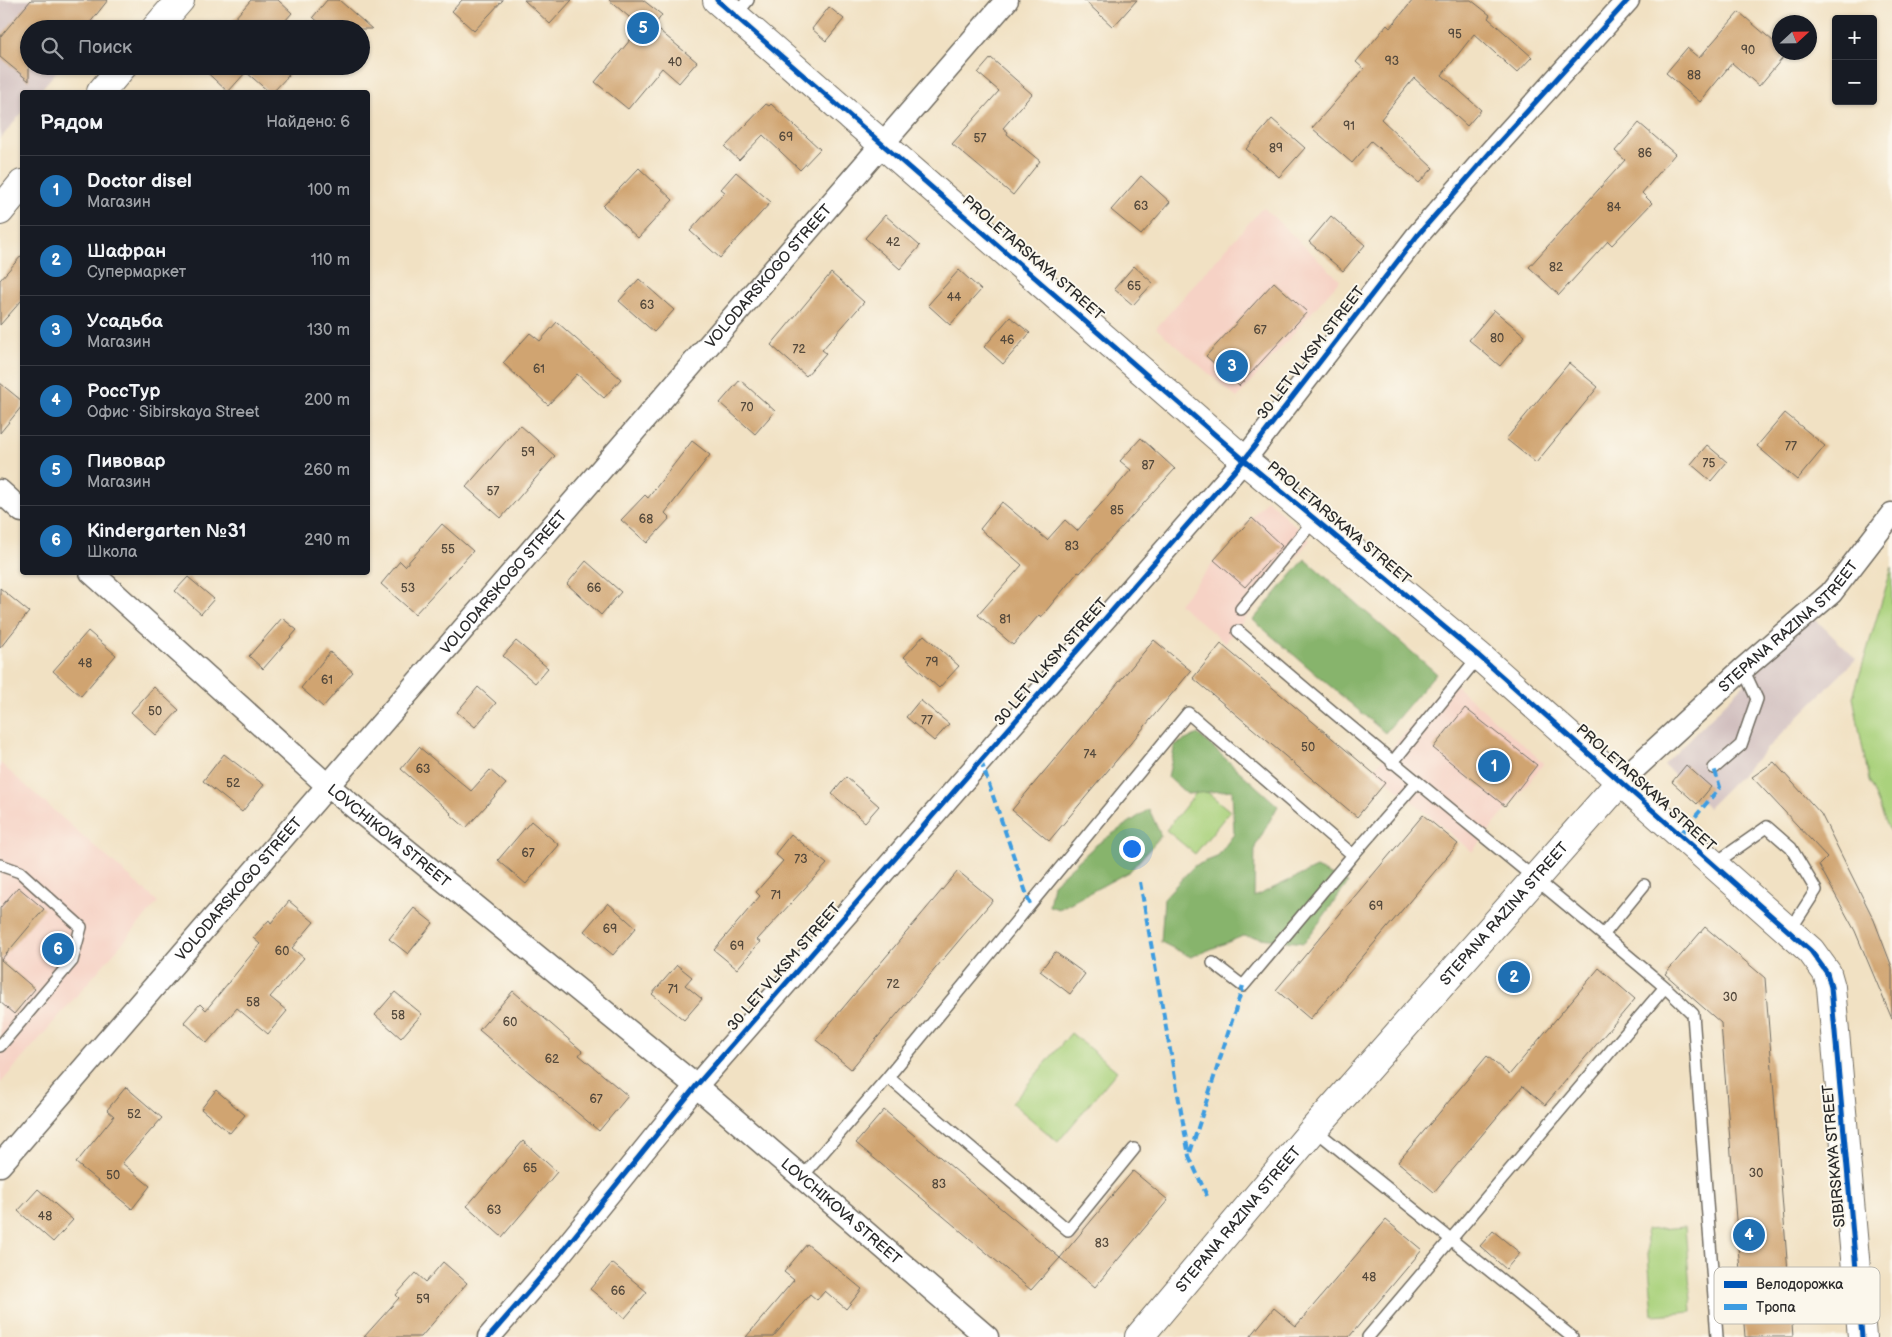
<!DOCTYPE html>
<html lang="ru">
<meta charset="utf-8">
<style>
body{margin:0;font-family:"Balsamiq Sans",sans-serif;background:#20242c;color:#f1f3f6}
.controls{position:absolute;right:15px;top:15px;display:grid;overflow:hidden;border-radius:5px;box-shadow:0 1px 4px #0004}
.controls button{width:45px;height:45px;display:grid;place-items:center;padding:0;border:0;border-bottom:1px solid #363941;background:#171b24;color:#f1f3f6;font:25px sans-serif}
.compass{position:absolute;left:1772px;top:15px;width:45px;height:45px;border-radius:50%;background:#171b24;box-shadow:0 1px 4px #0004;rotate:68deg}
.you{position:absolute;left:1131px;top:848px;width:18px;height:18px;margin:-12px;border:4px solid #fff;border-radius:50%;background:#1a73e8;box-shadow:0 0 0 8px #1a73e833}
.badge{display:grid;place-items:center;width:32px;height:32px;border-radius:50%;background:#1f6fb2;color:#fff;font-size:16px;font-weight:700}
.pin{position:absolute;translate:-50% -50%;border:2px solid #fff;box-shadow:0 1px 5px #0006}
.list{margin:0;padding:0;list-style:none}
h2{display:flex;justify-content:space-between;align-items:center;height:65px;margin:0;padding:0 20px;font-size:21px}
h2 small{font-size:16px;font-weight:400;color:#9ea1a6}
.list li{display:grid;grid-template-columns:32px 1fr auto;gap:15px;align-items:center;box-sizing:border-box;height:70px;padding:0 20px;border-top:1px solid #363941}
.list b{display:block;font-size:19px;white-space:nowrap}
.list p{margin:0;font-size:16px;white-space:nowrap;color:#9ea1a6}
.list em{font-size:16px;font-style:normal;color:#9ea1a6}
.icon{flex:none;width:28px;height:28px;fill:none;stroke:currentColor;stroke-width:2;stroke-linecap:round;stroke-linejoin:round}
.map{position:relative;flex:none;width:1892px;height:1337px;overflow:hidden}
.search{position:absolute;background:#171b24;box-shadow:0 1px 4px #0004;left:20px;top:20px;width:350px;height:55px;display:flex;align-items:center;gap:12px;box-sizing:border-box;padding:0 18px;border-radius:28px;color:#9ea1a6;font-size:19px}
.panel{position:absolute;background:#171b24;box-shadow:0 1px 4px #0004;left:20px;top:90px;width:350px;height:485px;border-radius:5px}
.map>svg:first-child{display:block}
.built{fill:#f6d2c5}
.industrial{fill:#d1bfbf}
.green{fill:#aad27d;stroke:#6a7e54}
.forest{fill:#87b46c;stroke:#59704c}
.building{fill:#d0a471}
.lines{fill:none;stroke-linecap:round;stroke-linejoin:round}
.service-casing{stroke:#706b60;stroke-width:14}
.minor-casing{stroke:#706b60;stroke-width:25}
.tertiary-casing{stroke:#706b60;stroke-width:30}
.service{stroke:#fff;stroke-width:11}
.minor{stroke:#fff;stroke-width:22}
.tertiary{stroke:#fff;stroke-width:28}
.quiet{stroke:#3d9ce1;stroke-width:4;stroke-dasharray:8 4;stroke-linecap:butt}
.cycleway-casing{stroke:#fbf7ec;stroke-width:8}
.cycleway{stroke:#0057b8;stroke-width:5}
.labels{text-anchor:middle;dominant-baseline:central;stroke-width:4;stroke-linejoin:round;paint-order:stroke}
.number-label{font-size:12px;fill:#54493c}
.street-label{font-size:15px;fill:#2b2b2b;stroke:#fbf7ec}
.key{fill:#fbf7ec;stroke:#bdbab2;stroke-width:1}
.key-label{font-size:14px;fill:#2b2b2b}
</style>
<div class="map">
<svg width="1892" height="1337" viewBox="0 0 1892 1337">
<rect width="100%" height="100%" fill="#fbf7ec"/>
<filter id="ink" filterUnits="userSpaceOnUse"><feTurbulence type="fractalNoise" baseFrequency=".02" numOctaves="2"/><feDisplacementMap in="SourceGraphic" scale="10" xChannelSelector="R" yChannelSelector="G"/><feConvolveMatrix kernelMatrix="1 2 1 2 8 2 1 2 1" color-interpolation-filters="sRGB"/></filter>
<filter id="wash" filterUnits="userSpaceOnUse"><feTurbulence type="fractalNoise" baseFrequency=".0096" numOctaves="4" result="noise"/><feDisplacementMap in="SourceGraphic" scale="20" xChannelSelector="R" yChannelSelector="G"/><feGaussianBlur stdDeviation="1.12" result="paint"/><feColorMatrix in="noise" values="0 0 0 0 0 0 0 0 0 0 0 0 0 0 0 0 0 1.4 0 .05"/><feComposite in="paint" operator="in"/></filter>
<g filter="url(#wash)">
<rect width="100%" height="100%" fill="#f1e1c3"/>
<path class="built" d="M 1263,207 L 1340,280 L 1237,398 L 1156,328 Z
M 1267,499 L 1310,540 L 1225,643 L 1179,604 Z
M 1449,680 L 1544,763 L 1472,852 L 1374,769 Z
M 0,763 L 158,902 L 0,1084 Z"/>
<path class="industrial" d="M 0,0 L 75,0 L 99,21 L 93,29 L 29,29 L 29,66 L 61,66 L 39,92 L 22,92 L 22,113 L 0,139 Z
M 1812,616 L 1856,659 L 1708,808 L 1664,765 Z"/>
<path class="green" d="M 1892,567 L 1892,837 L 1869,781 L 1853,697 Z
M 1201,787 L 1230,811 L 1195,854 L 1166,830 Z
M 1071,1033 L 1117,1071 L 1058,1142 L 1012,1103 Z
M 1685,1227 L 1692,1312 L 1653,1315 L 1646,1230 Z"/>
<path class="forest" d="M 1305,559 L 1436,673 L 1385,733 L 1253,620 Z
M 1198,734 L 1278,806 L 1255,847 L 1254,897 L 1316,868 L 1348,883 L 1304,943 L 1243,936 L 1191,957 L 1161,942 L 1164,898 L 1194,866 L 1217,857 L 1234,834 L 1232,790 L 1187,794 L 1168,777 L 1175,745 Z
M 1149,809 L 1161,836 L 1130,871 L 1059,909 L 1049,906 L 1053,884 L 1096,845 Z"/>
<g id="blocks">
<path class="building" d="M 31,0 L 108,0 L 85,29 L 29,29 L 29,81 L 0,57 L 0,37 Z
M 251,0 L 278,0 L 292,13 L 278,29 L 225,29 Z
M 327,0 L 339,0 L 372,29 L 326,29 L 313,17 Z
M 462,0 L 503,0 L 474,31 L 452,11 Z
M 524,0 L 572,0 L 550,24 Z
M 609,0 L 643,0 L 662,15 L 654,26 L 697,62 L 679,83 L 662,68 L 628,109 L 595,82 L 641,27 Z
M 1084,0 L 1137,0 L 1113,27 Z
M 1413,0 L 1471,0 L 1490,15 L 1488,18 L 1532,57 L 1517,73 L 1474,34 L 1442,75 L 1481,110 L 1467,126 L 1414,78 L 1381,119 L 1433,168 L 1419,183 L 1371,141 L 1352,163 L 1312,128 L 1364,69 L 1356,62 L 1387,25 L 1390,28 Z
M 829,7 L 844,19 L 826,41 L 812,29 Z
M 1739,12 L 1780,47 L 1780,52 L 1787,53 L 1759,86 L 1732,63 L 1700,102 L 1666,73 L 1687,48 L 1699,58 Z
M 991,58 L 1032,94 L 1003,128 L 1008,132 L 1007,134 L 1040,161 L 1013,195 L 952,144 L 999,91 L 978,73 Z
M 200,66 L 279,66 L 289,75 L 273,92 L 269,92 L 246,72 L 228,92 Z
M 766,104 L 769,106 L 771,104 L 820,149 L 800,170 L 763,135 L 739,160 L 725,147 Z
M 1272,119 L 1305,148 L 1279,177 L 1246,149 Z
M 1639,123 L 1675,154 L 1642,193 L 1652,203 L 1612,245 L 1608,241 L 1559,295 L 1529,267 L 1625,160 L 1615,151 Z
M 639,168 L 673,200 L 638,238 L 603,206 Z
M 736,172 L 771,202 L 720,258 L 690,231 L 725,192 L 721,189 Z
M 1141,176 L 1170,202 L 1141,235 L 1111,210 Z
M 885,215 L 920,246 L 900,269 L 865,238 Z
M 1331,216 L 1365,245 L 1343,271 L 1309,242 Z
M 22,255 L 22,300 L 0,325 L 0,280 Z
M 1134,266 L 1153,283 L 1133,305 L 1114,289 Z
M 959,270 L 981,290 L 950,325 L 928,305 Z
M 831,273 L 864,302 L 822,350 L 826,353 L 806,376 L 771,345 Z
M 639,279 L 674,310 L 654,332 L 619,301 Z
M 1274,282 L 1307,312 L 1239,386 L 1206,356 Z
M 1494,310 L 1525,336 L 1500,366 L 1469,340 Z
M 1010,317 L 1030,333 L 1003,364 L 984,347 Z
M 557,322 L 621,379 L 604,398 L 577,374 L 548,405 L 503,363 L 530,333 L 540,341 Z
M 1569,363 L 1598,387 L 1536,463 L 1506,439 Z
M 740,380 L 775,411 L 755,434 L 720,403 Z
M 0,383 L 22,401 L 22,406 L 0,433 Z
M 1785,413 L 1825,446 L 1797,480 L 1757,446 Z
M 520,425 L 555,456 L 501,518 L 466,487 Z
M 1141,438 L 1175,469 L 1080,573 L 1078,572 L 1041,617 L 1039,615 L 1013,645 L 978,615 L 1022,565 L 980,529 L 1002,502 L 1047,540 L 1065,520 L 1077,531 L 1131,470 L 1120,461 Z
M 692,441 L 710,455 L 665,513 L 670,518 L 647,543 L 621,520 L 645,495 L 648,498 Z
M 1707,445 L 1727,462 L 1711,481 L 1691,464 Z
M 1252,518 L 1282,546 L 1245,587 L 1214,560 Z
M 442,524 L 473,551 L 415,614 L 381,584 L 400,561 L 405,566 Z
M 586,561 L 621,592 L 601,615 L 567,584 Z
M 188,577 L 214,599 L 201,614 L 175,591 Z
M 0,588 L 29,612 L 0,648 Z
M 282,618 L 297,630 L 263,669 L 249,656 Z
M 88,631 L 116,655 L 81,696 L 53,671 Z
M 924,635 L 959,666 L 939,688 L 904,657 Z
M 1154,640 L 1191,671 L 1049,841 L 1012,810 Z
M 516,641 L 548,668 L 535,683 L 503,656 Z
M 1221,644 L 1385,783 L 1357,817 L 1193,678 Z
M 330,652 L 353,672 L 323,707 L 301,688 Z
M 154,687 L 179,710 L 156,735 L 131,712 Z
M 478,687 L 496,703 L 475,727 L 457,712 Z
M 920,700 L 949,724 L 934,741 L 906,717 Z
M 1465,708 L 1537,765 L 1505,806 L 1433,748 Z
M 419,747 L 471,791 L 490,770 L 506,784 L 466,828 L 450,814 L 451,813 L 401,769 Z
M 224,754 L 264,785 L 242,812 L 203,781 Z
M 1774,762 L 1821,814 L 1874,920 L 1892,967 L 1892,1019 L 1855,931 L 1819,865 L 1827,857 L 1752,777 Z
M 1686,765 L 1711,787 L 1697,804 L 1672,782 Z
M 846,777 L 879,806 L 865,822 L 832,794 Z
M 1423,815 L 1458,844 L 1310,1019 L 1276,990 Z
M 531,821 L 559,845 L 526,884 L 498,860 Z
M 791,834 L 827,864 L 757,940 L 760,942 L 737,969 L 714,950 L 760,896 L 756,892 L 783,861 L 775,854 Z
M 958,871 L 993,900 L 851,1069 L 816,1040 Z
M 18,887 L 44,909 L 1,960 L 35,989 L 14,1014 L 0,1002 L 0,908 Z
M 289,901 L 314,922 L 292,948 L 304,958 L 270,997 L 287,1011 L 268,1034 L 237,1008 L 207,1043 L 184,1022 L 200,1004 L 206,1010 L 260,944 L 253,938 L 269,920 L 271,923 Z
M 608,903 L 636,928 L 613,955 L 584,931 Z
M 414,908 L 433,923 L 408,954 L 389,939 Z
M 1705,927 L 1765,978 L 1793,1337 L 1745,1337 L 1721,1023 L 1665,974 Z
M 1055,952 L 1085,974 L 1070,994 L 1040,971 Z
M 677,965 L 692,977 L 685,985 L 702,999 L 684,1020 L 652,994 Z
M 1599,968 L 1635,999 L 1545,1105 L 1523,1086 L 1434,1192 L 1398,1162 L 1487,1056 L 1509,1075 Z
M 513,991 L 582,1051 L 579,1055 L 628,1096 L 599,1131 L 479,1030 Z
M 395,992 L 422,1014 L 401,1038 L 375,1015 Z
M 126,1087 L 162,1118 L 122,1163 L 150,1186 L 132,1209 L 76,1163 L 114,1116 L 107,1110 Z
M 216,1090 L 245,1115 L 230,1133 L 201,1109 Z
M 884,1110 L 1060,1258 L 1031,1290 L 856,1143 Z
M 523,1141 L 557,1172 L 502,1237 L 467,1206 Z
M 1133,1171 L 1168,1200 L 1095,1287 L 1060,1258 Z
M 38,1189 L 73,1220 L 53,1242 L 18,1211 Z
M 1386,1220 L 1422,1250 L 1349,1337 L 1250,1337 L 1274,1308 L 1296,1326 Z
M 1493,1231 L 1520,1253 L 1506,1269 L 1480,1246 Z
M 807,1244 L 862,1289 L 846,1309 L 825,1291 L 817,1300 L 810,1294 L 773,1337 L 746,1337 L 794,1280 L 784,1272 Z
M 443,1262 L 467,1283 L 421,1337 L 364,1337 L 399,1298 L 396,1295 L 416,1273 L 426,1282 Z
M 612,1263 L 647,1292 L 625,1318 L 590,1289 Z"/>
</g>
</g>
<g filter="url(#ink)">
<use href="#blocks" fill-opacity="0" stroke="#706b60" stroke-width="1"/>
<g class="lines">
<defs>
<path id="service" d="M 735,16 L 748,0
M 1241,609 L 1315,519
M 1238,631 C 1378,753 1524,867 1665,987
M 1392,763 L 1479,656
M 1714,768 L 1741,745 L 1757,699 L 1743,669
M 1353,855 L 1416,783
M 1714,864 L 1767,827 L 1791,848 L 1816,890 L 1789,932
M 0,865 L 20,872 L 81,927 L 72,961 L 0,1046
M 1603,935 L 1644,885
M 1314,1129 L 1572,1337
M 1134,1149 L 1068,1230 L 888,1077 L 1188,713 L 1353,855 L 1243,986 L 1213,963
M 801,1178 L 888,1077
M 1368,1337 L 1665,987 L 1693,1014 L 1717,1337"/>
<g id="minor">
<path d="M 0,491 L 22,511"/>
<path id="s1" d="M 91,572 L 327,785 L 696,1086 L 987,1337"/>
<path id="s2" d="M 1621,781 L 1743,669 L 1831,593 L 1892,514"/>
<path id="s3" d="M 0,1165 L 1007,0"/>
<path d="M 489,1337 L 548,1269 L 696,1086 L 1244,460 L 1417,236 L 1494,148 L 1628,0"/>
</g>
<g id="tertiary">
<path d="M 717,0 L 1244,460 L 1479,656 L 1811,951 L 1827,973 L 1831,987 L 1862,1337"/>
<path d="M 155,29 L 180,0"/>
<path d="M 101,92 L 123,66"/>
<path d="M 0,211 L 22,184"/>
<path id="s4" d="M 1139,1337 L 1314,1129 L 1621,781"/>
</g>
</defs>
<use href="#service" class="service-casing"/>
<use href="#minor" class="minor-casing"/>
<use href="#tertiary" class="tertiary-casing"/>
<use href="#service" class="service"/>
<use href="#minor" class="minor"/>
<use href="#tertiary" class="tertiary"/>
<path class="quiet" d="M 981,761 L 1030,904
M 1680,835 L 1720,787 L 1714,768
M 1140,882 L 1189,1156
M 1207,1196 L 1189,1156 L 1243,986"/>
<defs>
<path id="cycleway" d="M 717,0 L 1244,460 L 1479,656 L 1811,951 L 1827,973 L 1831,987 L 1862,1337
M 489,1337 L 548,1269 L 696,1086 L 1244,460 L 1417,236 L 1494,148 L 1628,0"/>
</defs>
<use href="#cycleway" class="cycleway-casing"/>
<use href="#cycleway" class="cycleway"/>
</g>
</g>
<g class="labels">
<g class="number-label">
<text x="1455" y="34">95</text>
<text x="1748" y="50">90</text>
<text x="1392" y="61">93</text>
<text x="675" y="62">40</text>
<text x="1694" y="75">88</text>
<text x="1349" y="126">91</text>
<text x="786" y="137">69</text>
<text x="980" y="138">57</text>
<text x="1276" y="148">89</text>
<text x="1645" y="153">86</text>
<text x="1141" y="206">63</text>
<text x="1614" y="207">84</text>
<text x="893" y="242">42</text>
<text x="1556" y="267">82</text>
<text x="1134" y="286">65</text>
<text x="954" y="297">44</text>
<text x="647" y="305">63</text>
<text x="1260" y="330">67</text>
<text x="1497" y="338">80</text>
<text x="1007" y="340">46</text>
<text x="799" y="349">72</text>
<text x="539" y="369">61</text>
<text x="747" y="407">70</text>
<text x="1791" y="446">77</text>
<text x="528" y="452">59</text>
<text x="1709" y="463">75</text>
<text x="1148" y="465">87</text>
<text x="493" y="491">57</text>
<text x="1117" y="510">85</text>
<text x="646" y="519">68</text>
<text x="1072" y="546">83</text>
<text x="448" y="549">55</text>
<text x="408" y="588">53</text>
<text x="594" y="588">66</text>
<text x="1005" y="619">81</text>
<text x="932" y="662">79</text>
<text x="85" y="663">48</text>
<text x="327" y="680">61</text>
<text x="155" y="711">50</text>
<text x="927" y="720">77</text>
<text x="1308" y="747">50</text>
<text x="1090" y="754">74</text>
<text x="423" y="769">63</text>
<text x="233" y="783">52</text>
<text x="528" y="853">67</text>
<text x="801" y="859">73</text>
<text x="776" y="895">71</text>
<text x="1376" y="906">69</text>
<text x="610" y="929">69</text>
<text x="737" y="946">69</text>
<text x="282" y="951">60</text>
<text x="893" y="984">72</text>
<text x="673" y="989">71</text>
<text x="1730" y="997">30</text>
<text x="253" y="1002">58</text>
<text x="398" y="1015">58</text>
<text x="510" y="1022">60</text>
<text x="552" y="1059">62</text>
<text x="596" y="1099">67</text>
<text x="134" y="1114">52</text>
<text x="530" y="1168">65</text>
<text x="1756" y="1173">30</text>
<text x="113" y="1175">50</text>
<text x="939" y="1184">83</text>
<text x="494" y="1210">63</text>
<text x="45" y="1216">48</text>
<text x="1102" y="1243">83</text>
<text x="1369" y="1277">48</text>
<text x="618" y="1291">66</text>
<text x="423" y="1299">59</text>
</g>
<g class="street-label">
<text transform="translate(1033 258) rotate(41)">PROLETARSKAYA STREET</text>
<text stroke="none"><textPath href="#s3" startOffset="1175">VOLODARSKOGO STREET</textPath></text>
<text transform="translate(1311 353) rotate(-52)">30 LET VLKSM STREET</text>
<text transform="translate(1339 523) rotate(40)">PROLETARSKAYA STREET</text>
<text stroke="none"><textPath href="#s3" startOffset="770">VOLODARSKOGO STREET</textPath></text>
<text stroke="none"><textPath href="#s2" startOffset="228">STEPANA RAZINA STREET</textPath></text>
<text transform="translate(1051 662) rotate(-49)">30 LET VLKSM STREET</text>
<text transform="translate(1646 788) rotate(42)">PROLETARSKAYA STREET</text>
<text stroke="none"><textPath href="#s1" startOffset="398">LOVCHIKOVA STREET</textPath></text>
<text stroke="none"><textPath href="#s3" startOffset="365">VOLODARSKOGO STREET</textPath></text>
<text stroke="none"><textPath href="#s4" startOffset="559">STEPANA RAZINA STREET</textPath></text>
<text transform="translate(784 967) rotate(-49)">30 LET VLKSM STREET</text>
<text transform="translate(1834 1156) rotate(-95)">SIBIRSKAYA STREET</text>
<text stroke="none"><textPath href="#s1" startOffset="986">LOVCHIKOVA STREET</textPath></text>
<text stroke="none"><textPath href="#s4" startOffset="154">STEPANA RAZINA STREET</textPath></text>
</g>
</g>
<rect x="1714" y="1267" width="166" height="57" rx="8" class="key"/>
<rect x="1724" y="1281" width="23" height="7" fill="#0057b8"/>
<rect x="1724" y="1304" width="23" height="6" fill="#3d9ce1"/>
<g class="key-label">
<text x="1756" y="1289">Велодорожка</text>
<text x="1756" y="1312">Тропа</text>
</g>
</svg>
<div class="controls">
<button>+</button>
<button>−</button>
</div>
<svg class="compass" viewBox="-18 -18 36 36"><path d="M0-13l5 13h-10z" fill="#e53935"/><path d="M0 13l5-13h-10z" fill="#9ea1a6"/></svg>
<div class="you"></div>
<div class="pin badge" style="left:1494px;top:766px">1</div>
<div class="pin badge" style="left:1514px;top:977px">2</div>
<div class="pin badge" style="left:1232px;top:366px">3</div>
<div class="pin badge" style="left:1749px;top:1235px">4</div>
<div class="pin badge" style="left:643px;top:28px">5</div>
<div class="pin badge" style="left:58px;top:949px">6</div>
<div class="search"><svg class="icon" aria-label="search" viewBox="0 0 24 24"><circle cx="10" cy="10" r="6"/><path d="M15 15l6 6"/></svg>Поиск</div>
<section class="panel">
<h2>Рядом<small>Найдено: 6</small></h2>
<ul class="list">
<li><span class="badge">1</span><div><b>Doctor disel</b><p>Магазин</p></div><em>100 m</em></li>
<li><span class="badge">2</span><div><b>Шафран</b><p>Супермаркет</p></div><em>110 m</em></li>
<li><span class="badge">3</span><div><b>Усадьба</b><p>Магазин</p></div><em>130 m</em></li>
<li><span class="badge">4</span><div><b>РоссТур</b><p>Офис · Sibirskaya Street</p></div><em>200 m</em></li>
<li><span class="badge">5</span><div><b>Пивовар</b><p>Магазин</p></div><em>260 m</em></li>
<li><span class="badge">6</span><div><b>Kindergarten №31</b><p>Школа</p></div><em>290 m</em></li>
</ul>
</section>
</div>
